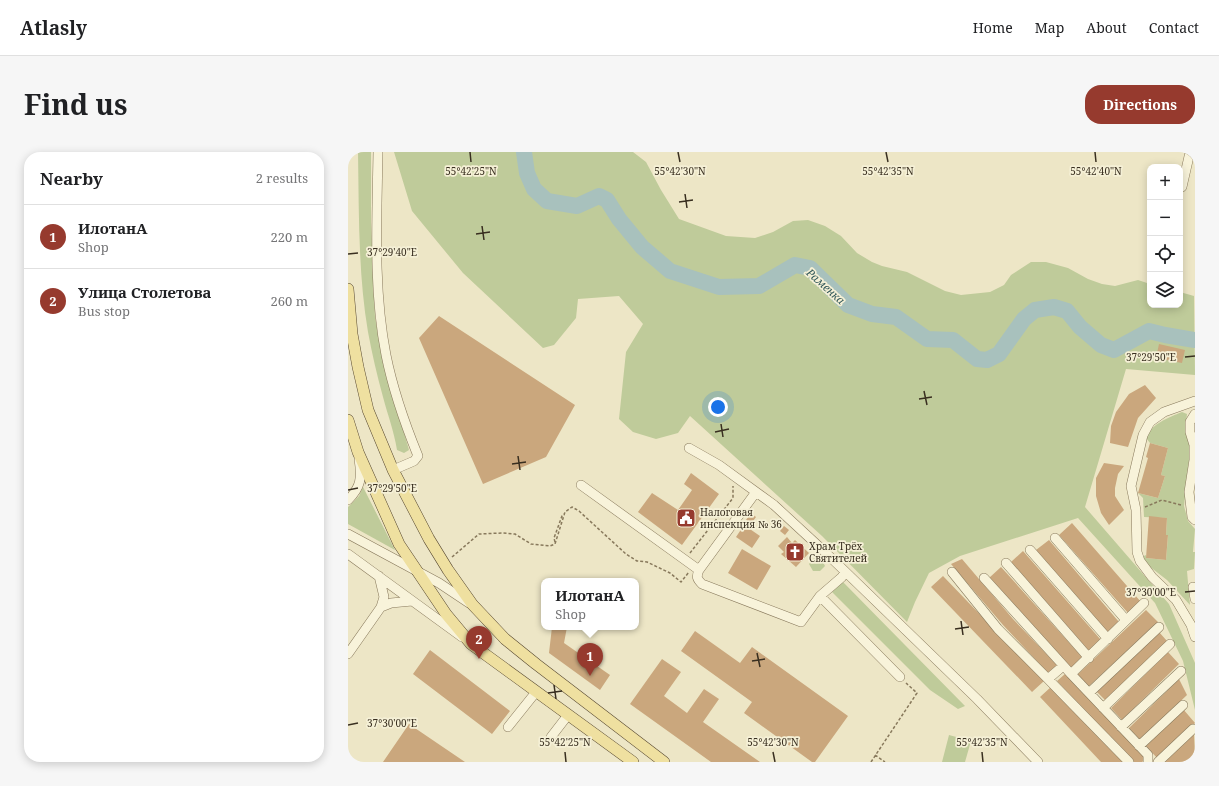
<!DOCTYPE html>
<meta charset="utf-8">
<style>
body{margin:0;font-family:"Noto Serif",serif;background:#f6f6f6;color:#202124}
.controls{position:absolute;right:12px;top:12px;display:grid;overflow:hidden;border-radius:8px;box-shadow:0 2px 10px #0003}
.controls button{width:36px;height:36px;display:grid;place-items:center;padding:0;border:0;border-bottom:1px solid #e0e0e0;background:#fff;color:#202124;font:20px sans-serif}
.you{position:absolute;left:370px;top:255px;width:14px;height:14px;margin:-10px;border:3px solid #fff;border-radius:50%;background:#1a73e8;box-shadow:0 0 0 6px #1a73e833}
.badge{display:grid;place-items:center;width:26px;height:26px;border-radius:50%;background:#963a2e;color:#fff;font-size:13px;font-weight:700}
.pin{position:absolute;translate:-50% -33px;filter:drop-shadow(0 1px 2px #0008)}
.pin::after{content:'';position:absolute;top:21px;width:14px;height:12px;background:inherit;clip-path:polygon(0 0,100% 0,50% 100%)}
.popup{position:absolute;left:193px;top:426px;width:98px;height:52px;box-sizing:border-box;display:grid;place-content:center;border-radius:8px;background:#fff;filter:drop-shadow(0 1px 3px #0005);font-size:13px;white-space:nowrap;color:#757577}
.popup b{font-size:15px;color:#202124}
.popup::after{content:'';position:absolute;left:50%;top:100%;margin-left:-8px;border:8px solid transparent;border-top-color:#fff}
.list{margin:0;padding:0;list-style:none}
h2{display:flex;justify-content:space-between;align-items:center;height:52px;margin:0;padding:0 16px;font-size:17px}
h2 small{font-size:13px;font-weight:400;color:#757577}
.list li{display:grid;grid-template-columns:26px 1fr auto;gap:12px;align-items:center;box-sizing:border-box;height:64px;padding:0 16px;border-top:1px solid #e0e0e0}
.list b{display:block;font-size:15px;white-space:nowrap}
.list p{margin:0;font-size:13px;white-space:nowrap;color:#757577}
.list em{font-size:13px;font-style:normal;color:#757577}
.icon{flex:none;width:22px;height:22px;fill:none;stroke:currentColor;stroke-width:2;stroke-linecap:round;stroke-linejoin:round}
.map{position:relative;flex:none;width:847px;height:610px;overflow:hidden;border-radius:16px}
header{display:flex;align-items:center;gap:24px;box-sizing:border-box;height:56px;padding:0 20px;background:#fff;border-bottom:1px solid #e0e0e0}
header strong{font-size:19px}
nav{display:flex;gap:22px;margin-inline-start:auto;font-size:14px}
.intro{display:flex;align-items:center;justify-content:space-between;box-sizing:border-box;height:96px;padding:0 24px}
h1{margin:0;font-size:28px}
.button{padding:10px 18px;border-radius:16px;background:#963a2e;color:#fff;font-size:14px;font-weight:700}
main{display:flex;gap:24px;padding:0 24px}
aside{flex:1;background:#fff;border-radius:16px;box-shadow:0 2px 10px #0003}
.map>svg:first-child{display:block}
.green{fill:#bfcb9a}
.lines{fill:none;stroke-linecap:round;stroke-linejoin:round}
.river{stroke:#a8c1bd;stroke-width:16}
.building{fill:#caa77d}
.minor-casing{stroke:#88795c;stroke-width:10}
.major-casing{stroke:#564730;stroke-width:12}
.path{stroke:#88795c;stroke-width:1.5;stroke-dasharray:3 2;stroke-linecap:butt}
.minor{stroke:#f8f3da;stroke-width:9}
.major{stroke:#efe0a0;stroke-width:11}
.ticks{fill:none;stroke:#392f20;stroke-width:1.5}
.labels{text-anchor:middle;dominant-baseline:central;stroke-width:3.5;stroke-linejoin:round;paint-order:stroke}
.poi-label{font-size:10px;fill:#392f20;stroke:#f5f0d6;text-anchor:start}
.water-label{font-size:11px;font-style:italic;fill:#2f5658;stroke:#f5f0d6}
.ticks-label{font-size:10px;text-anchor:middle;fill:#392f20;stroke:#f5f0d6;stroke-width:3.5;stroke-linejoin:round;paint-order:stroke}
</style>
<header>
<strong>Atlasly</strong>
<nav><a>Home</a><a>Map</a><a>About</a><a>Contact</a></nav>
</header>
<div class="intro"><h1>Find us</h1><a class="button">Directions</a></div>
<main>
<aside>
<h2>Nearby<small>2 results</small></h2>
<ul class="list">
<li><span class="badge">1</span><div><b>ИлотанА</b><p>Shop</p></div><em>220 m</em></li>
<li><span class="badge">2</span><div><b>Улица Столетова</b><p>Bus stop</p></div><em>260 m</em></li>
</ul>
</aside>
<div class="map">
<svg width="847" height="610" viewBox="0 0 847 610">
<rect width="100%" height="100%" fill="#ede6c6"/>
<path class="green" d="M 10,0 L 23,0 L 23,70 L 27,165 L 35,207 L 61,298 L 56,301 L 49,298 C 46,279 40,264 35,245 C 29,223 24,202 20,180 C 10,121 11,60 10,0 Z
M 46,0 L 285,0 L 298,10 L 313,38 L 331,67 L 378,84 L 407,86 L 425,80 L 445,69 L 460,68 L 477,74 L 493,84 L 509,101 L 524,110 L 534,114 L 559,120 L 597,139 L 613,143 L 642,140 L 656,133 L 663,123 L 683,110 L 698,110 L 720,116 L 740,127 L 754,132 L 767,134 L 790,128 L 802,132 L 802,153 L 832,153 L 832,140 L 846,144 L 847,223 L 778,217 L 737,355 L 821,452 L 847,511 L 847,558 L 835,509 L 807,451 L 730,366 L 612,404 L 581,421 L 567,450 L 559,470 L 474,384 L 342,264 L 330,281 L 308,287 L 285,280 L 271,267 L 278,200 L 295,172 L 271,144 L 230,147 L 228,166 L 206,193 L 195,196 L 115,121 L 64,59 Z
M 834,260 L 839,262 L 837,279 L 842,291 L 842,299 L 836,354 L 840,369 L 847,377 L 845,400 L 847,400 L 846,417 L 839,419 L 842,453 L 819,428 L 797,411 L 794,405 L 798,403 L 798,406 L 818,408 L 820,384 L 818,383 L 819,366 L 796,365 L 795,346 L 790,341 L 810,346 L 817,324 L 813,323 L 820,296 L 802,291 L 798,286 C 804,271 820,266 834,260 Z
M 15,335 L 47,398 L 0,372 L 0,355 L 11,344 Z
M 467,405 L 474,408 L 477,414 L 472,419 L 465,419 L 461,412 Z
M 495,430 L 617,554 L 610,557 L 582,538 L 484,440 Z
M 601,583 L 623,589 L 617,610 L 594,610 Z"/>
<g class="lines">
<path class="river" d="M 176,0 L 179,21 L 186,37 L 199,49 L 229,54 L 251,44 L 259,48 L 271,67 L 294,95 L 322,119 L 371,135 L 411,134 L 447,113 L 462,116 L 500,153 L 524,162 L 548,165 L 579,187 L 605,188 L 629,207 L 639,208 L 651,202 L 676,167 L 687,158 L 706,155 L 719,159 L 732,175 L 753,193 L 766,198 L 801,179 L 817,183 L 847,188"/>
</g>
<path class="building" d="M 91,164 L 227,253 L 198,305 L 135,332 L 71,186 Z
M 811,192 L 837,198 L 834,211 L 808,206 Z
M 797,233 L 808,246 L 790,266 L 780,295 L 762,291 L 763,274 L 768,260 L 781,242 Z
M 802,291 L 820,296 L 813,323 L 817,324 L 810,346 L 790,341 L 800,306 L 798,305 Z
M 756,311 L 776,314 L 770,322 L 767,336 L 767,344 L 776,358 L 761,373 L 753,361 L 748,344 L 748,326 Z
M 343,321 L 371,342 L 334,393 L 290,360 L 304,341 L 330,358 L 344,338 L 336,332 Z
M 403,361 L 408,365 L 403,372 L 398,368 Z
M 801,364 L 819,366 L 818,383 L 820,383 L 818,408 L 798,406 Z
M 724,371 L 793,450 L 780,461 L 711,383 Z
M 396,373 L 412,384 L 404,396 L 388,385 Z
M 436,374 L 441,378 L 437,383 L 432,379 Z
M 439,385 L 444,391 L 447,388 L 461,401 L 448,415 L 433,402 L 436,400 L 430,394 Z
M 701,388 L 771,470 L 758,481 L 688,398 Z
M 394,397 L 423,414 L 409,438 L 380,421 Z
M 675,399 L 753,488 L 741,499 L 663,410 Z
M 614,407 L 665,467 L 709,513 L 700,521 L 655,473 L 603,412 Z
M 653,415 L 735,506 L 723,517 L 641,426 Z
M 595,424 L 696,529 L 684,540 L 583,435 Z
M 798,458 L 810,470 L 740,535 L 729,523 Z
M 204,475 L 219,475 L 216,491 L 262,523 L 252,538 L 201,501 Z
M 347,479 L 392,511 L 404,495 L 500,564 L 467,610 L 464,610 L 396,561 L 404,550 L 333,499 Z
M 811,480 L 819,489 L 757,548 L 748,539 Z
M 82,498 L 162,559 L 144,582 L 65,522 Z
M 820,500 L 831,512 L 774,568 L 763,556 Z
M 314,507 L 333,520 L 316,544 L 339,561 L 356,537 L 371,547 L 355,570 L 412,610 L 363,610 L 282,552 Z
M 717,522 L 798,607 L 794,610 L 786,610 L 709,529 Z
M 831,527 L 839,543 L 792,588 L 781,576 Z
M 704,534 L 776,610 L 753,610 L 692,545 Z
M 835,557 L 847,571 L 810,607 L 798,594 Z
M 61,572 L 117,610 L 35,610 Z
M 846,582 L 847,604 L 841,610 L 816,610 Z"/>
<g class="lines">
<defs>
<path id="minor" d="M 30,0 C 29,67 25,137 38,203 C 45,238 57,272 70,304 L 66,309 L 45,318
M 834,35 L 842,0
M 847,249 L 816,260 L 802,270 L 795,283 L 783,334 L 788,358 L 789,400 L 792,409 L 804,425 L 828,448 L 843,473 L 847,485
M 847,262 L 842,270 L 842,280 L 846,293 L 846,308 L 841,340 L 844,365 L 847,368
M 341,296 L 371,313 L 426,353 L 478,401 L 629,547 L 690,610
M 233,333 L 351,418 L 408,340
M 0,348 C 13,335 14,326 11,307
M 0,382 L 91,431 L 121,451
M 707,386 L 778,468
M 682,398 L 760,487
M 0,402 L 114,485
M 658,411 L 741,506
M 351,418 C 348,425 349,427 354,432 L 453,470 L 472,444
M 497,420 L 494,425 L 472,444 L 552,525
M 604,420 L 650,477 L 700,527 L 715,514
M 636,426 L 723,522 L 796,451
M 845,435 L 847,447
M 33,455 L 43,451 L 64,449
M 0,502 L 33,455 L 36,445 L 31,424
M 723,522 L 800,603 L 800,610
M 700,527 L 781,610
M 741,541 L 811,475
M 755,556 L 822,492
M 160,575 L 188,540
M 773,575 L 833,519
M 203,585 L 220,563
M 791,594 L 835,553
M 810,610 L 845,577
M 846,610 L 847,609"/>
<path id="major" d="M 0,137 L 4,182 L 10,215 L 20,258 L 45,318 L 81,387 L 100,418 L 124,452 L 157,487 L 188,512 L 316,610
M 0,268 L 10,300 L 51,392 L 98,462 L 123,492 L 285,610"/>
</defs>
<use href="#minor" class="minor-casing"/>
<use href="#major" class="major-casing"/>
<path class="path" d="M 797,355 L 814,348 L 833,353
M 207,390 L 206,386 L 214,364 L 216,362
M 342,401 L 385,346 L 385,334
M 104,405 L 131,382 L 154,381 L 167,382 L 183,392 L 202,394 L 207,392 L 217,360 L 224,355 L 231,359 L 278,402 L 289,409 L 299,410 L 322,421 L 333,430 L 341,420
M 527,603 L 537,610
M 523,610 L 569,541 L 558,531"/>
<use href="#minor" class="minor"/>
<use href="#major" class="major"/>
</g>
<path class="ticks" d="M 122,0 L 123,10M 330,0 L 332,10M 538,0 L 540,10M 747,0 L 748,10M 337,42 L 339,56M 331,50 L 345,48M 134,74 L 136,88M 128,82 L 142,80M 0,102 L 10,101M 837,205 L 847,204M 576,239 L 579,253M 571,247 L 584,245M 373,272 L 375,285M 367,280 L 381,277M 170,304 L 172,318M 164,312 L 178,310M 0,338 L 10,336M 837,440 L 847,439M 613,469 L 615,483M 607,477 L 621,475M 409,501 L 412,515M 404,509 L 417,507M 206,533 L 208,547M 200,541 L 214,539M 0,573 L 10,571M 217,600 L 218,610M 425,600 L 427,610M 634,600 L 635,610"/>
<defs>
<symbol id="civic-square" viewBox="-11 -11 22 22"><rect x="-9" y="-9" width="18" height="18" rx="4" fill="#963a2e" stroke="#f5f0d6"/><path d="M-.6-6.5H3V-4.5H.6V-3L4-1V1h2V6H-6V1h2V-1L-.6-3ZM-1.2 2.5V6h2.4V2.5Z" fill="#fff"/></symbol>
<symbol id="church-square" viewBox="-11 -11 22 22"><rect x="-9" y="-9" width="18" height="18" rx="4" fill="#963a2e" stroke="#f5f0d6"/><path d="M-1.2-6h2.4v3.5h3.3v2.4h-3.3V6h-2.4V-.1h-3.3v-2.4h3.3Z" fill="#fff"/></symbol>
</defs>
<g fill-rule="evenodd">
<use href="#civic-square" x="327" y="355" width="22" height="22"/>
<use href="#church-square" x="436" y="389" width="22" height="22"/>
</g>
<g class="labels">
<g class="poi-label">
<text x="352" y="360">Налоговая<tspan x="352" dy="12">инспекция № 36</tspan></text>
<text x="461" y="394">Храм Трёх<tspan x="461" dy="12">Святителей</tspan></text>
</g>
<g class="water-label">
<text transform="translate(478 134) rotate(42)">Раменка</text>
</g>
</g>
<g class="ticks-label">
<text x="123" y="23">55°42'25"N</text>
<text x="332" y="23">55°42'30"N</text>
<text x="540" y="23">55°42'35"N</text>
<text x="748" y="23">55°42'40"N</text>
<text x="44" y="104">37°29'40"E</text>
<text x="803" y="209">37°29'50"E</text>
<text x="44" y="340">37°29'50"E</text>
<text x="803" y="444">37°30'00"E</text>
<text x="44" y="575">37°30'00"E</text>
<text x="217" y="594">55°42'25"N</text>
<text x="425" y="594">55°42'30"N</text>
<text x="634" y="594">55°42'35"N</text>
</g>
</svg>
<div class="controls">
<button>+</button>
<button>−</button>
<button><svg class="icon" aria-label="locate" viewBox="0 0 24 24"><circle cx="12" cy="12" r="6"/><path d="M12 2v4M12 18v4M2 12h4M18 12h4"/></svg></button>
<button><svg class="icon" aria-label="layers" viewBox="0 0 24 24"><path d="M12 4l9 5-9 5-9-5zM3 14l9 5 9-5"/></svg></button>
</div>
<div class="you"></div>
<div class="pin badge" style="left:242px;top:524px">1</div>
<div class="popup"><b>ИлотанА</b>Shop</div>
<div class="pin badge" style="left:131px;top:507px">2</div>
</div>
</main>
